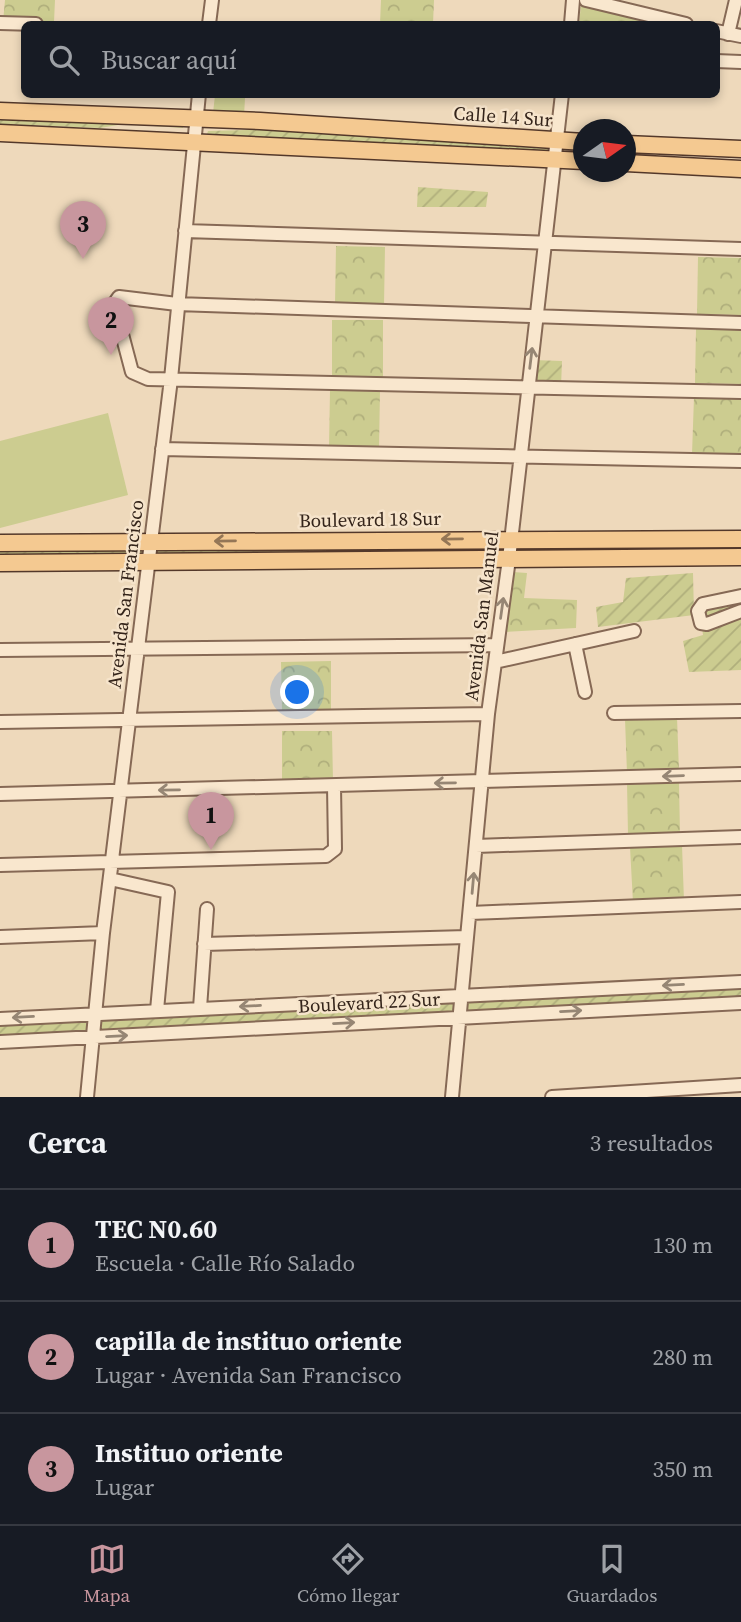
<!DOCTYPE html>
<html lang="es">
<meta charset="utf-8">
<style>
body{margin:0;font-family:"Source Serif 4",serif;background:#242831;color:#f1f3f6}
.compass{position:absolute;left:573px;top:119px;width:63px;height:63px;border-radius:50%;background:#171b24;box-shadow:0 4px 10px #0003;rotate:76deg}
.you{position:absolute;left:298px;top:693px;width:24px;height:24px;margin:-18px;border:5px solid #fff;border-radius:50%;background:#1a73e8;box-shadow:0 0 0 10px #1a73e833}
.badge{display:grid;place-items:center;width:46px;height:46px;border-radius:50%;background:#c8969e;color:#111;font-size:23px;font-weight:700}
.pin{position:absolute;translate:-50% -58px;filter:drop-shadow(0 2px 4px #0008)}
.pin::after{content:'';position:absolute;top:37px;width:24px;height:21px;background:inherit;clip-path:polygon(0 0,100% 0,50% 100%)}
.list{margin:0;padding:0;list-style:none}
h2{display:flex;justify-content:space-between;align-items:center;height:91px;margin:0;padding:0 28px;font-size:30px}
h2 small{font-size:23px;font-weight:400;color:#9ea1a6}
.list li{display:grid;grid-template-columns:46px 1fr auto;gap:21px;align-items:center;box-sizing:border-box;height:112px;padding:0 28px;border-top:2px solid #363941}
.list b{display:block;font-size:26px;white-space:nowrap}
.list p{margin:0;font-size:23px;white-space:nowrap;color:#9ea1a6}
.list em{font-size:23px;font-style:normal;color:#9ea1a6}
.icon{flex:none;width:38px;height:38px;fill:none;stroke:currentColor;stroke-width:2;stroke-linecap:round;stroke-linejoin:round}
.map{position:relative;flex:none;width:741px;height:1097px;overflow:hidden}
.search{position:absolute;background:#171b24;box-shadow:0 4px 10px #0003;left:21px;right:21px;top:21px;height:77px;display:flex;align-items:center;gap:18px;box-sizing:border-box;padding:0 24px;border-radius:10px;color:#9ea1a6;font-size:26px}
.sheet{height:427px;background:#171b24}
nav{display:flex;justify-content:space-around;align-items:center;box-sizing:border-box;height:98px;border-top:2px solid #363941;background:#171b24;font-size:19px;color:#9ea1a6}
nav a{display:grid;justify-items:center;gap:4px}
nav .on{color:#c8969e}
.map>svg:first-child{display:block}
.grass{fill:#cccc90}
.park{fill:url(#park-crowns)}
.garden{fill:url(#garden-furrows)}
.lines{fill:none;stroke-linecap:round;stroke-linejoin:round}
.minor-casing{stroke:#866955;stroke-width:16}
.major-casing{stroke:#53382a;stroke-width:19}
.minor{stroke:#f9e7ce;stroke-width:12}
.major{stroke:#f4c991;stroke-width:16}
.oneway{stroke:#968674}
.oneway2{stroke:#947656}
.labels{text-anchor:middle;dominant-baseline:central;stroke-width:5;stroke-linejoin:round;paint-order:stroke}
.street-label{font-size:19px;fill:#34241a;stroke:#f6e4cb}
</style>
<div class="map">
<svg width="741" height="1097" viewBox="0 0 741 1097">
<defs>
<pattern id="park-crowns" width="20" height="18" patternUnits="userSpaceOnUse" patternTransform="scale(1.75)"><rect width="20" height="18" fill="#cccc90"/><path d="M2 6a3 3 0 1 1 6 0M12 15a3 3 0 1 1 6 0" fill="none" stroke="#b0af7c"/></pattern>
<pattern id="garden-furrows" width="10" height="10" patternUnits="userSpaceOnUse" patternTransform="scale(1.75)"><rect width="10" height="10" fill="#cccc90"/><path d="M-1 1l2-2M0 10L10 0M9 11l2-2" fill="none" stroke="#b0af7c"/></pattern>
</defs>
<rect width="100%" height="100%" fill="#eed9bb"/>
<path class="grass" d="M 215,95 L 245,98 L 244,116 L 213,113 Z
M 108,413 L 128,495 L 0,528 L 0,441 Z"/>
<path class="park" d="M 5,0 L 55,0 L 54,22 L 3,22 Z
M 381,0 L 434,0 L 433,24 L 380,24 Z
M 581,5 L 666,24 L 579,24 Z
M 336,246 L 385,247 L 384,306 L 335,304 Z
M 698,257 L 741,258 L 741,315 L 697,314 Z
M 332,320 L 383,320 L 383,378 L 332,378 Z
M 696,329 L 741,330 L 741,384 L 695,383 Z
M 330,390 L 380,391 L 379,449 L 329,448 Z
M 694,397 L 741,398 L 741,456 L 692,454 Z
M 513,572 L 527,573 L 524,598 L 577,600 L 576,628 L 505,632 Z
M 331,661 L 331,710 L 282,711 L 281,662 Z
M 677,717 L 679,771 L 627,773 L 625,719 Z
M 282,731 L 332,731 L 333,781 L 282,781 Z
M 627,783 L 679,783 L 680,834 L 628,835 Z
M 682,845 L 684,901 L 633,903 L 630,847 Z"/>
<path class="garden" d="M 0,115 L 183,124 L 183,128 L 124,124 L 100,128 L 0,124 Z
M 287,129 L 549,144 L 548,152 L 207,134 L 208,131 Z
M 418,187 L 488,192 L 486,207 L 417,207 Z
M 533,360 L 562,361 L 561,387 L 532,385 Z
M 741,539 L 741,557 L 0,563 L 0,542 Z
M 693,573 L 694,615 L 598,627 L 596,607 L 623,602 L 626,578 Z
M 741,588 L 741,670 L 689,672 L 683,641 L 703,635 L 698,598 Z
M 741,982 L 741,1003 L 0,1042 L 0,1019 Z"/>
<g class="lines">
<defs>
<path id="minor" d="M 586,0 L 686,24
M 0,23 L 36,24
M 209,24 L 212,0
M 571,24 L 573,0
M 716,31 L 741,36
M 728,34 L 736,0
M 716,61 L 741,62
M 185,231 L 741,249
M 741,323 L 177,304 L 119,297 L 114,304 L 132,372 L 148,379 L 741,392
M 162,449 L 741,461
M 741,596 L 703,604 L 698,611 L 701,623 L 707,624 L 741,611
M 575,644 L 585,692
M 0,650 L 497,645
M 495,662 L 634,631
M 614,713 L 741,711
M 0,722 L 488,714
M 0,794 L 741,774
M 476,846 L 741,837
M 0,865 L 326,856 L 335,849 L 334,786
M 110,879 L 168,892 L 157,1010
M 470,913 L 741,902
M 0,937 L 103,933
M 204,944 L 467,937
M 200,1008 L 207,909
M 0,1019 L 741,982
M 0,1042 L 741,1003
M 87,1097 L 103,933 L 171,379 L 199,94
M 452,1097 L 488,714 L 509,559 L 562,94
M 552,1097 L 741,1085"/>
<path id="major" d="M 0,111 L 260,121 L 584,142
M 0,133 L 584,161
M 626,144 L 741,149
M 626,163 L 741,169
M 0,543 L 741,539
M 0,563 L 741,557"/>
</defs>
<use href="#minor" class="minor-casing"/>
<use href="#major" class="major-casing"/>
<use href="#minor" class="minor"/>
<use href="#major" class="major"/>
</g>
<defs><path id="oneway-shaft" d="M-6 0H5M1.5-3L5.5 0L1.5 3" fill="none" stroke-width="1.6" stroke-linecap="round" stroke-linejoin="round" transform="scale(1.75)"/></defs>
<g class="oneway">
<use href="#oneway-shaft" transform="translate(531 358) rotate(-83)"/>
<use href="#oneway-shaft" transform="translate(502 608) rotate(-82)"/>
<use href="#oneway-shaft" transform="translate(673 776) rotate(178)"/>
<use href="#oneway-shaft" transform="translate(445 783) rotate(179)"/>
<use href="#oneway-shaft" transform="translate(169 790) rotate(179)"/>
<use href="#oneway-shaft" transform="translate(473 883) rotate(-85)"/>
<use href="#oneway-shaft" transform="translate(673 985) rotate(177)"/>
<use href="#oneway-shaft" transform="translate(250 1006) rotate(177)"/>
<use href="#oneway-shaft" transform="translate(571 1011) rotate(-3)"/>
<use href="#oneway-shaft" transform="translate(23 1017) rotate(177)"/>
<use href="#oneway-shaft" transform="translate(344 1023) rotate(-3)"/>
<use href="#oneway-shaft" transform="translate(117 1036) rotate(-3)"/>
</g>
<g class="oneway2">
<use href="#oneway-shaft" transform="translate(452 539) rotate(179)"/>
<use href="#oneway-shaft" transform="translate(225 541) rotate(179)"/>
</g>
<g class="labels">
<g class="street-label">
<text transform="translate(503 116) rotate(4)">Calle 14 Sur</text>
<text transform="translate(370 519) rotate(-1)">Boulevard 18 Sur</text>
<text transform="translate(125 594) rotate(-83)">Avenida San Francisco</text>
<text transform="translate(481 616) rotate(-83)">Avenida San Manuel</text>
<text transform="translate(369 1002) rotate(-3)">Boulevard 22 Sur</text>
</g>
</g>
</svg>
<svg class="compass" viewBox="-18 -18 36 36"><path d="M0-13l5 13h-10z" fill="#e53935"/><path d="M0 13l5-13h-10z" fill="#9ea1a6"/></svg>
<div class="you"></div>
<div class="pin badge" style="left:211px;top:850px">1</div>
<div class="pin badge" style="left:111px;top:355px">2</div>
<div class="pin badge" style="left:83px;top:259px">3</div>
<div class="search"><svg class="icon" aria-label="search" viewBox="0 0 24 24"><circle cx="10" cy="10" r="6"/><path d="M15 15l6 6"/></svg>Buscar aquí</div>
</div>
<section class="sheet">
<h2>Cerca<small>3 resultados</small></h2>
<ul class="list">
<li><span class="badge">1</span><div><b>TEC N0.60</b><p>Escuela · Calle Río Salado</p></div><em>130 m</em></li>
<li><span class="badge">2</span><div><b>capilla de instituo oriente</b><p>Lugar · Avenida San Francisco</p></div><em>280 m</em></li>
<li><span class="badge">3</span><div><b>Instituo oriente</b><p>Lugar</p></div><em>350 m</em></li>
</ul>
</section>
<nav>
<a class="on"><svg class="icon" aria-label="map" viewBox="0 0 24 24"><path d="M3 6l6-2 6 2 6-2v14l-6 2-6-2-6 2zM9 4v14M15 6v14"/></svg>Mapa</a>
<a><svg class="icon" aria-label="directions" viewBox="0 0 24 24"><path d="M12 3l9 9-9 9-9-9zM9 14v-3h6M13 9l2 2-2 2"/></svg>Cómo llegar</a>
<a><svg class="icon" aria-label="saved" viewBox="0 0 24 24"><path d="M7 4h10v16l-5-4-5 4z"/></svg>Guardados</a>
</nav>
